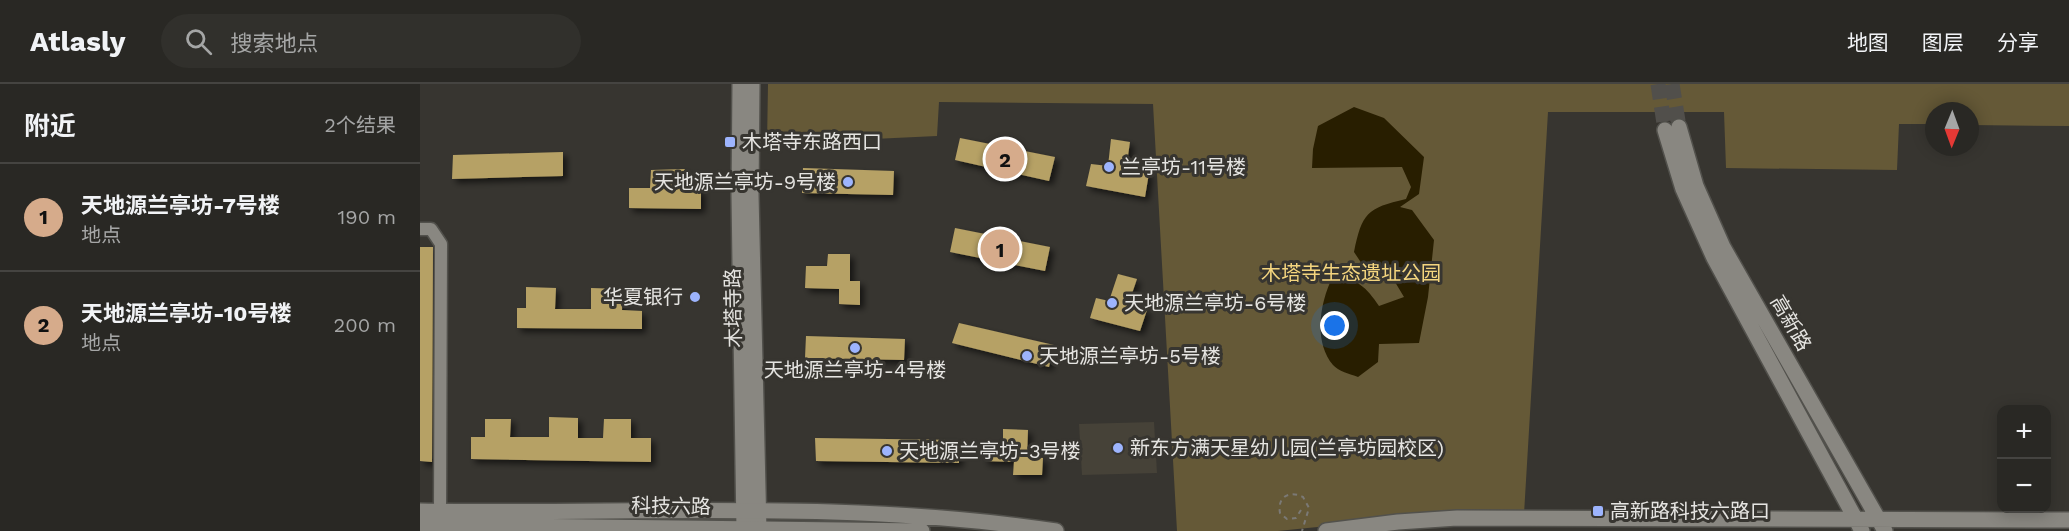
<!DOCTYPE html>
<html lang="zh">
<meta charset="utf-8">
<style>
body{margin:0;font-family:"Work Sans","Noto Sans SC",sans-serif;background:#31302c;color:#f1f3f6}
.controls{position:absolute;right:18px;bottom:18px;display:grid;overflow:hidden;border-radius:12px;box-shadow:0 3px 15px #0003}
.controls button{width:54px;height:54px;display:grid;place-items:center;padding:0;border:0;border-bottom:2px solid #454441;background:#292824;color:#f1f3f6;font:30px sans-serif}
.compass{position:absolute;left:1505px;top:18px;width:54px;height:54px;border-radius:50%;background:#292824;box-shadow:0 3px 15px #0003;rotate:181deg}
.you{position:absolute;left:915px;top:242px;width:21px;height:21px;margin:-15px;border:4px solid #fff;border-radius:50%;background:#1a73e8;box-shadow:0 0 0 9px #1a73e833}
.badge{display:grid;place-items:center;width:39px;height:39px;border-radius:50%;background:#d6ab8b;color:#111;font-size:20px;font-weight:700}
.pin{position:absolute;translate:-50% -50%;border:3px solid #fff;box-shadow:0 2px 6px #0006}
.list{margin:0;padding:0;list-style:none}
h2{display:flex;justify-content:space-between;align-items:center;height:78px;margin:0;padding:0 24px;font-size:26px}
h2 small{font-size:20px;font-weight:400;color:#a5a6a6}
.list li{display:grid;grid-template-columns:39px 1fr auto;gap:18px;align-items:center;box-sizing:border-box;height:108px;padding:0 24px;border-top:2px solid #454441}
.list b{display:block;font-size:22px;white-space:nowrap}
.list p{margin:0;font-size:20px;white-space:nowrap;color:#a5a6a6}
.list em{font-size:20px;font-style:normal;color:#a5a6a6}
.icon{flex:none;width:33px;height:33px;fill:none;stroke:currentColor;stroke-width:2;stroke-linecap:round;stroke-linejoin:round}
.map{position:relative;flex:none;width:1649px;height:447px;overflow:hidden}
header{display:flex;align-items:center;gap:36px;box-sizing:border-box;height:84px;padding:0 30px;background:#292824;border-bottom:2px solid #454441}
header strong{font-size:28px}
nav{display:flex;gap:33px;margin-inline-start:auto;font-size:21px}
.search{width:420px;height:54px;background:#31302c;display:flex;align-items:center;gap:15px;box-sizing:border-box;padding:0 21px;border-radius:33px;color:#a5a6a6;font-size:22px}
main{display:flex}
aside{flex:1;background:#292824}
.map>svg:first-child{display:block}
.built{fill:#464238}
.green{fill:#655937}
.water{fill:#281e00}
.building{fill:#b6a165;filter:url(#shadow)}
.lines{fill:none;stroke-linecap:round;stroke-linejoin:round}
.secondary-tunnel{stroke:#514f4b;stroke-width:15;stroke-dasharray:15 8;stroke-linecap:butt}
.minor-casing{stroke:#52514c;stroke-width:15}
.tertiary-casing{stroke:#52514c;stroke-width:18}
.secondary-casing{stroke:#52514c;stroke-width:18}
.path{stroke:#7b7975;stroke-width:2;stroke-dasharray:4.5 4.5;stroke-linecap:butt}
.minor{stroke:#898781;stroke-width:12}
.tertiary{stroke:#898781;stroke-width:15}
.secondary{stroke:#898781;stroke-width:15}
.poi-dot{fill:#9db4fd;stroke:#373530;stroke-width:2}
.labels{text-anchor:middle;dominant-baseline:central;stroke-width:6;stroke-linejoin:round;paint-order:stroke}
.poi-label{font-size:20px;fill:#e5e4e1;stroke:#373530;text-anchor:start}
.park-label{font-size:20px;fill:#f4d57e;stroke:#373530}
.street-label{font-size:20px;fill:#e5e4e1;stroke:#373530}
</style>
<header>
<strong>Atlasly</strong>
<div class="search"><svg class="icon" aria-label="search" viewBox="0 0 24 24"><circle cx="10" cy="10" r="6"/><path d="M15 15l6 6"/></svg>搜索地点</div>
<nav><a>地图</a><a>图层</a><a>分享</a></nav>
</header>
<main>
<aside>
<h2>附近<small>2个结果</small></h2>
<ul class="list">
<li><span class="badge">1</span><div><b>天地源兰亭坊-7号楼</b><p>地点</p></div><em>190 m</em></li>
<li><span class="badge">2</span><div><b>天地源兰亭坊-10号楼</b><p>地点</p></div><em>200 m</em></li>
</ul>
</aside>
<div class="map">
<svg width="1649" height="447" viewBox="0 0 1649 447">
<defs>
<filter id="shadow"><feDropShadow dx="4" dy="4" stdDeviation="3" flood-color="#0009"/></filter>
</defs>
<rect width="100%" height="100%" fill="#373530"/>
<path class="built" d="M 734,338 L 737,389 L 662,391 L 659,340 Z"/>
<path class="green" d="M 348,0 L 1649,0 L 1649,42 L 1550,41 L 1550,27 L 1514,27 L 1514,40 L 1479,40 L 1477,86 L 1306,84 L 1304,28 L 1128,28 L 1104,430 L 1036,429 L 858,447 L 757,447 L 733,20 L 519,18 L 517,52 L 347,60 Z"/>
<path class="water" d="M 934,23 L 964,34 L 1004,73 L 999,110 L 980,123 L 992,126 L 1014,156 L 1008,213 L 999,259 L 959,260 L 958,278 L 938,293 C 930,290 918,287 913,281 C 893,257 900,218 913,192 C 936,193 947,204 959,222 L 984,213 L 972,193 L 944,183 L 934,168 C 942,129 947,124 986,115 L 991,103 L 982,83 L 892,84 L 893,65 L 898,42 Z"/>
<path class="building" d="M 540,54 L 635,73 L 629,97 L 535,76 Z
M 691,55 L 710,58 L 706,85 L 729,89 L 725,113 L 666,102 L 671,80 L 688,82 Z
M 143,68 L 143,92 L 32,95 L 33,71 Z
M 383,84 L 474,87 L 473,111 L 382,109 Z
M 265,85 L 265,105 L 281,105 L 281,125 L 209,124 L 209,104 L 230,104 L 231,86 Z
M 535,144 L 630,163 L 625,187 L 530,168 Z
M 0,163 L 13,163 L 12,378 L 0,377 Z
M 408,170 L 430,170 L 430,197 L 440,197 L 440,221 L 419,220 L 419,205 L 385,204 L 386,182 L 407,182 Z
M 698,190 L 717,195 L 708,221 L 727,226 L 720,247 L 670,234 L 676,214 L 689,217 Z
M 106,203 L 136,204 L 135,225 L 171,225 L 171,204 L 203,205 L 202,226 L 222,227 L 222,245 L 97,244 L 97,224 L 106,224 Z
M 539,239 L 634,261 L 629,283 L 532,259 Z
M 386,252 L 485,255 L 484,276 L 385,274 Z
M 129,333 L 158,334 L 158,354 L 183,354 L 184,335 L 211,335 L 211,354 L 231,354 L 231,378 L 51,375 L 51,353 L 65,353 L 65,335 L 91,335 L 90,353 L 129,353 Z
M 583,345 L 608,346 L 607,373 L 623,374 L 622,391 L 593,391 L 594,378 L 564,377 L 564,357 L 583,357 Z
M 395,354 L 539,356 L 539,379 L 396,377 Z"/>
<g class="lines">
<path class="secondary-tunnel" d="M 1238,0 L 1245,46
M 1252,0 L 1259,43"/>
<defs>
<path id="minor" d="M 0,145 L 11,145 L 21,160 L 20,427"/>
<path id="tertiary" d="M 320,0 L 319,112 L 324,447
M 332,0 L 331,111 L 339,447"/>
<path id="secondary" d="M 1259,43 L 1276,102 L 1303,163 L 1465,447
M 1245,46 L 1263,105 L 1294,174 L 1442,447
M 0,427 C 211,431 426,415 636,447
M 0,441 L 502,447
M 906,447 L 978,438 L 1037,434 L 1649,436"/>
</defs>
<use href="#minor" class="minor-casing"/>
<use href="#tertiary" class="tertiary-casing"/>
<use href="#secondary" class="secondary-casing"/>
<path class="path" d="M 881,426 L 876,434 L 867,435 L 860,429 C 857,413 869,406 883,413 L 889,424 L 882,447"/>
<use href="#minor" class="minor"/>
<use href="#tertiary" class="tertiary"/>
<use href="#secondary" class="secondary"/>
</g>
<g class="poi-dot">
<rect x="304" y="52" width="12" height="12" rx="3"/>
<circle cx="689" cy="83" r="6"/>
<circle cx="428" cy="98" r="6"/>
<circle cx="275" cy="213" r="6"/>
<circle cx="692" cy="219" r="6"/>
<circle cx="435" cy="264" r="6"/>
<circle cx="607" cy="272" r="6"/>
<circle cx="698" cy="364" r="6"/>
<circle cx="467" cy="367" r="6"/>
<rect x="1172" y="421" width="12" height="12" rx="3"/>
</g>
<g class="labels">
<g class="poi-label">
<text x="322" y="58">木塔寺东路西口</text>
<text x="701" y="83">兰亭坊-11号楼</text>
<text x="416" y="98" text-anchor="end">天地源兰亭坊-9号楼</text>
<text x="263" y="213" text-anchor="end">华夏银行</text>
<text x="704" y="219">天地源兰亭坊-6号楼</text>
<text x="619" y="272">天地源兰亭坊-5号楼</text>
<text x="435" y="286" text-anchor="middle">天地源兰亭坊-4号楼</text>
<text x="710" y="364">新东方满天星幼儿园(兰亭坊园校区)</text>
<text x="479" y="367">天地源兰亭坊-3号楼</text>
<text x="1190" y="427">高新路科技六路口</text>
</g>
<g class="park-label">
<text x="931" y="189">木塔寺生态遗址公园</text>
</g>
<g class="street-label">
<text transform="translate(313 224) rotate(-91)">木塔寺路</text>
<text transform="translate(1371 239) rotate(60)">高新路</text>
<text transform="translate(251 422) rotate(1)">科技六路</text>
</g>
</g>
</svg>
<div class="controls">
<button>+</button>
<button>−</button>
</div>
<svg class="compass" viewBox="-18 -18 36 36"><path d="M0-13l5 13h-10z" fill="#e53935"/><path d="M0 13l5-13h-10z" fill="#a5a6a6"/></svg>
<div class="you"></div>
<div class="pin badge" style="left:580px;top:165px">1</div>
<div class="pin badge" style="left:585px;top:75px">2</div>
</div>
</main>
